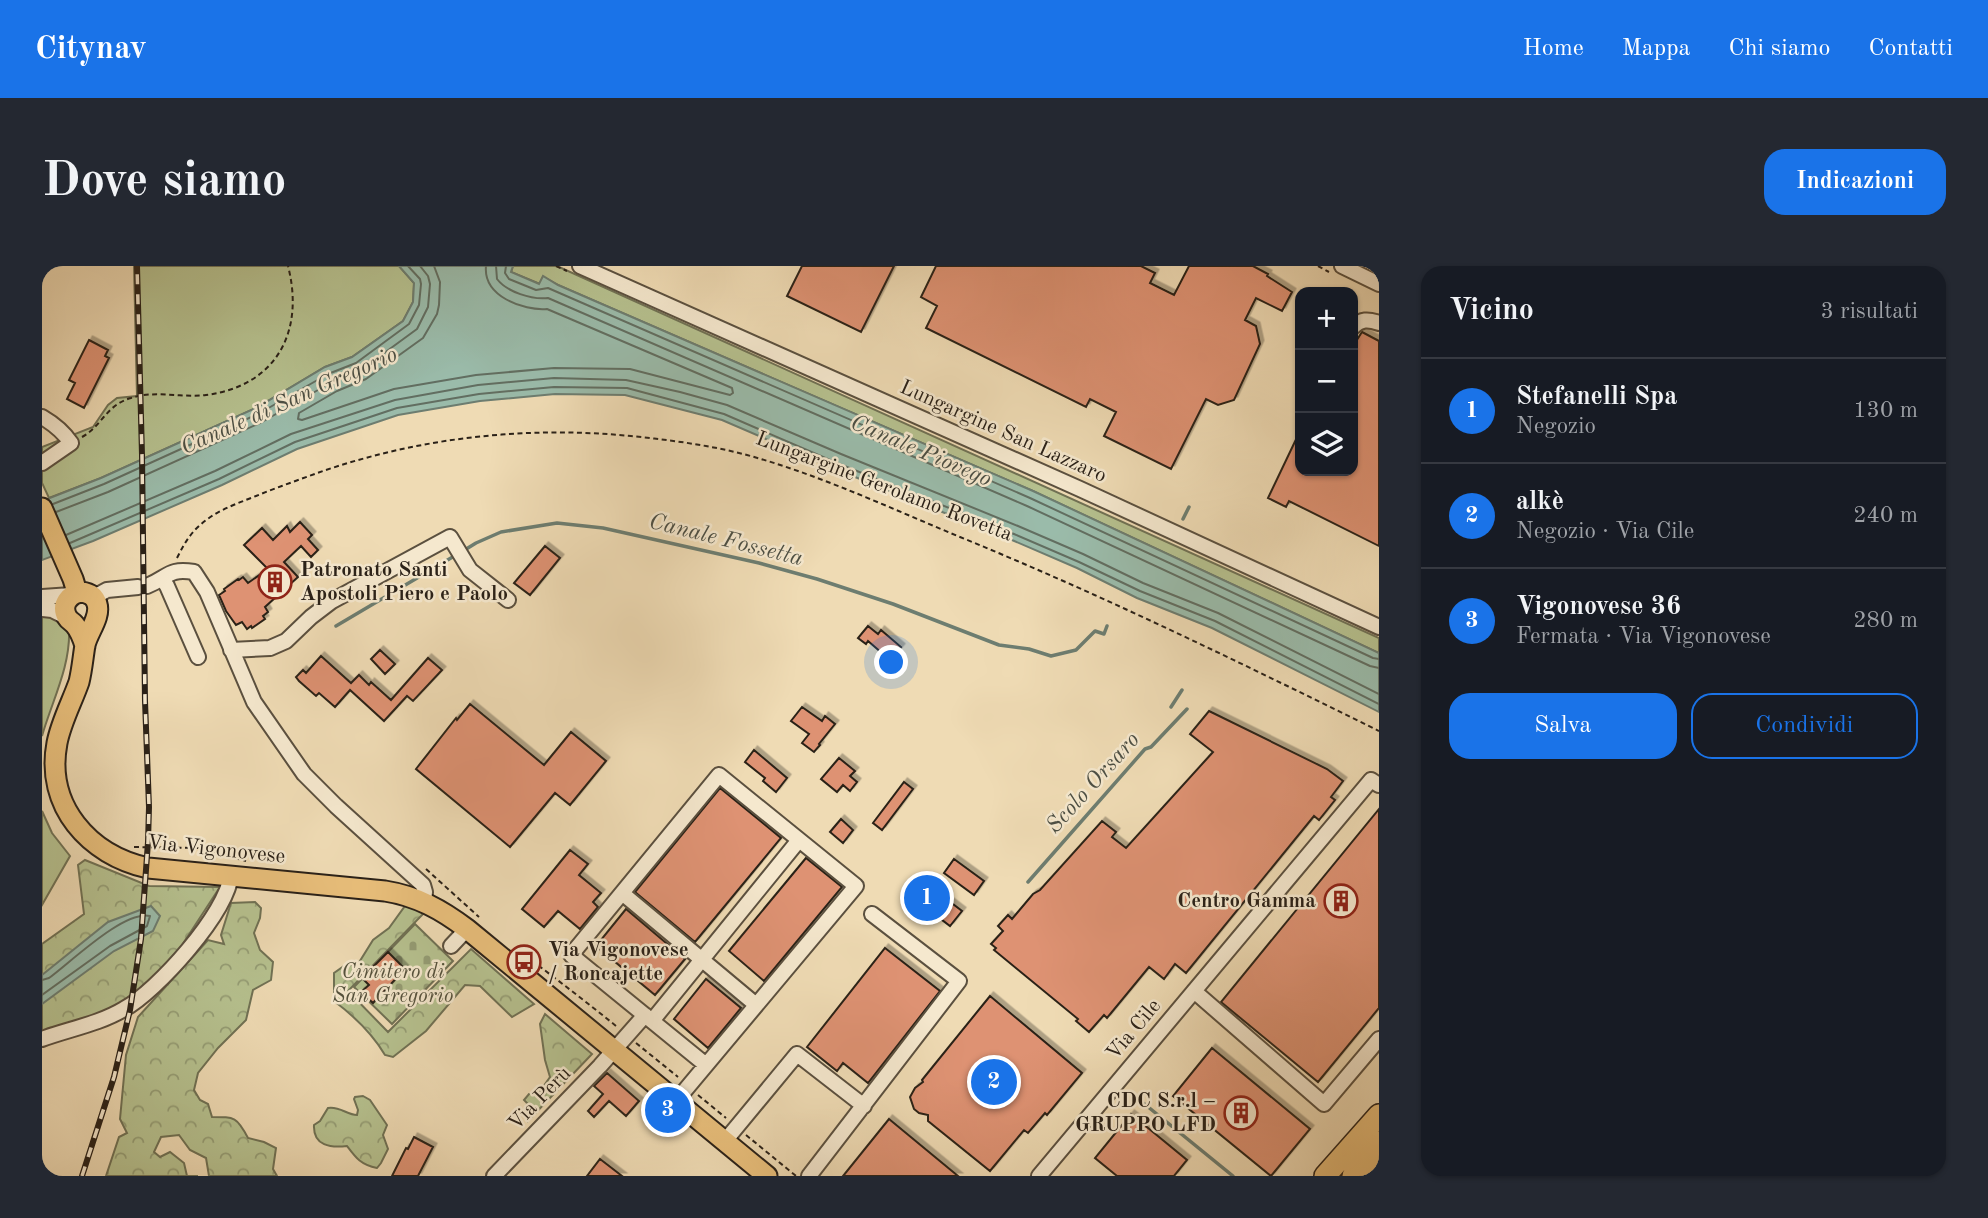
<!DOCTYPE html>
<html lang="it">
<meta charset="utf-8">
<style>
body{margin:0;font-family:"Old Standard TT",serif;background:#242831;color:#f1f3f6}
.controls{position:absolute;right:21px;top:21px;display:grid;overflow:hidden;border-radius:14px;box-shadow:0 2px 5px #0004}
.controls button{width:63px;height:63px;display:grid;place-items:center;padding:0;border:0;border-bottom:2px solid #363941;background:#171b24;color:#f1f3f6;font:35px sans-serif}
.you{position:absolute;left:850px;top:397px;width:24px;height:24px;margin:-18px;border:5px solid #fff;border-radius:50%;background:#1a73e8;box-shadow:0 0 0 10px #1a73e833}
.badge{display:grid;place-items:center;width:46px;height:46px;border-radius:50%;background:#1a73e8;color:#fff;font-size:23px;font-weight:700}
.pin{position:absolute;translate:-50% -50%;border:4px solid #fff;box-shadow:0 2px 7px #0006}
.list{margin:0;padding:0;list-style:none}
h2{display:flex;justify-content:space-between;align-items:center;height:91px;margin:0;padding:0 28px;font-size:30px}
h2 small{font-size:23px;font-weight:400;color:#9ea1a6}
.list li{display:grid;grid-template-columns:46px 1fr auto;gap:21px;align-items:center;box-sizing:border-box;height:105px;padding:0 28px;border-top:2px solid #363941}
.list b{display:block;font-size:26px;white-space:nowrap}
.list p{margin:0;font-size:23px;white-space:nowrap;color:#9ea1a6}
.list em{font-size:23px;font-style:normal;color:#9ea1a6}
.actions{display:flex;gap:14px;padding:21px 28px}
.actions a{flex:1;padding:16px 0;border:2px solid #1a73e8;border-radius:21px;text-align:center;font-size:24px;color:#1a73e8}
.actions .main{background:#1a73e8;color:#fff}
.icon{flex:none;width:38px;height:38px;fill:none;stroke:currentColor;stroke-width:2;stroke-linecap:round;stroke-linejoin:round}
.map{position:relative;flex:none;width:1337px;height:910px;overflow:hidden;border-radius:21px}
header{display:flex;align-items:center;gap:42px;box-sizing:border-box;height:98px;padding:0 35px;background:#1a73e8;color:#fff}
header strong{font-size:33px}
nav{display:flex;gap:38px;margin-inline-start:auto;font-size:24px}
.intro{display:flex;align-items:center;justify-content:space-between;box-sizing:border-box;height:168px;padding:0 42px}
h1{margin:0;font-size:49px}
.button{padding:18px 32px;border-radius:21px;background:#1a73e8;color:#fff;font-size:24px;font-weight:700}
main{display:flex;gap:42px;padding:0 42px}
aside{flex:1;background:#171b24;border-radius:21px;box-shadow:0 2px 5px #0004}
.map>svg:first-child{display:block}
.green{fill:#b6c18f;stroke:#707154;stroke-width:2}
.forest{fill:url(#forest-crowns);stroke:#707154;stroke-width:2}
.cemetery{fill:url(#cemetery-stones);stroke:#707154;stroke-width:2}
.water{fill:#9abbaa;stroke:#6d7d70;stroke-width:2}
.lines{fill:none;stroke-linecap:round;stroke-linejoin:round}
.shore{stroke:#626e61;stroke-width:2}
.stream{stroke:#6d7d70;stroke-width:3.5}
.building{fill:#de9273;stroke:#2a2118;stroke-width:2;filter:url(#shadow)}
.minor-casing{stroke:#5b503f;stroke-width:18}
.major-casing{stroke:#2a2118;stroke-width:23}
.highway-casing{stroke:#2a2118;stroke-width:24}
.path{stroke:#2a2118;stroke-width:2;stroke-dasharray:5 3.5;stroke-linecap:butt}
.minor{stroke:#f5e8ce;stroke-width:14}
.major{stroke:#e8be7a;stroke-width:19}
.highway{stroke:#e8be7a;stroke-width:21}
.rail-casing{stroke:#2a2118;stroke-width:6}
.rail{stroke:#f5e8ce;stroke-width:3.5;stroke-dasharray:10;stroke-linecap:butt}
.labels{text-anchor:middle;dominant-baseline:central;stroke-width:5;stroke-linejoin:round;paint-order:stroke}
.street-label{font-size:21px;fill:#2a2118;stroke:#f5e8ce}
.poi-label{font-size:21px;font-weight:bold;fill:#2a2118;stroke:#f5e8ce;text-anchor:start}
.park-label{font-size:21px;font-style:italic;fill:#54513c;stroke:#f5e8ce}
.water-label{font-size:23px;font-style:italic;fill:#4c4f44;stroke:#f5e8ce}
</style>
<header>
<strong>Citynav</strong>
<nav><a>Home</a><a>Mappa</a><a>Chi siamo</a><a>Contatti</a></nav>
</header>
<div class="intro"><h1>Dove siamo</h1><a class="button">Indicazioni</a></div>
<main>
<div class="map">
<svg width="1337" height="910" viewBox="0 0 1337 910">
<defs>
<pattern id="forest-crowns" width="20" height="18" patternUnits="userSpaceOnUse" patternTransform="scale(1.75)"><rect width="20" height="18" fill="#b6c18f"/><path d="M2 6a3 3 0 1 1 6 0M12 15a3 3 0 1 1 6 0" fill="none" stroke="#949c74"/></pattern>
<pattern id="cemetery-stones" width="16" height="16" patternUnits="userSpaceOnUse" patternTransform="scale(1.75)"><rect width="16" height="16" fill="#b6c18f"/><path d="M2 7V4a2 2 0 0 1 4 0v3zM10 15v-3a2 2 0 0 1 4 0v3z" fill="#949c74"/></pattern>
<filter id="shadow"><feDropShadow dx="3.5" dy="-3.5" stdDeviation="0" flood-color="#0004"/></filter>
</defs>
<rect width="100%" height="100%" fill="#efdbb4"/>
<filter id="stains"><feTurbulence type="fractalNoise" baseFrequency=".00286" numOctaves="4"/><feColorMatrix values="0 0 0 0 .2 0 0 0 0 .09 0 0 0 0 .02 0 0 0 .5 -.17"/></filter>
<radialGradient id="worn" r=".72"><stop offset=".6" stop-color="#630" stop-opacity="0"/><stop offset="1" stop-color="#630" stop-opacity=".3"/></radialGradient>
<path class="green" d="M 92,0 L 357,0 L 372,17 L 371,36 L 361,55 L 310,91 L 283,101 L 214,142 L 59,212 L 7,232 L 0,217 L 0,181 L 51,161 L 66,139 L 75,132 L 95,130 Z
M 471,0 L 515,0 L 1337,372 L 1337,387 L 991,225 L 516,19 L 501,11 L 498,18 L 469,6 Z
M 6,345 L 27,362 C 29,400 10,435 0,470 L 0,348 Z
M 0,545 L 10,567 L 28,590 L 0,639 Z"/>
<path class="forest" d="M 43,594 L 107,620 L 178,621 L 131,693 L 83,740 L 0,767 L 0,678 L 42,648 L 36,599 Z
M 213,636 L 219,642 L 218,652 L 212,667 L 218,684 L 231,696 L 229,714 L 211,724 L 204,754 L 176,782 L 156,807 L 152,824 L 158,834 L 166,838 L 170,851 C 193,851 195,851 206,872 L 222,876 L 234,882 L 231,903 L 235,910 L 167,910 L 164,892 L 148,884 L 137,869 L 119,871 L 112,886 L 118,891 L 128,886 L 142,897 L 145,910 L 156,910 L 64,910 L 77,871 L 85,867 L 78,853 L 84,789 L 96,751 L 166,674 L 182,678 L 179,669 L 189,637 Z
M 363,640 L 383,646 L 306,725 L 346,766 L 429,683 L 492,738 L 470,751 L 438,720 L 423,719 L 384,765 L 351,791 L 343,789 C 330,767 312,750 292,735 L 292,707 L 302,700 L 316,698 L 331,674 L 347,662 Z
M 503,748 L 550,788 L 486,855 L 484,845 L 485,837 L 482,834 L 487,828 L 496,828 L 508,811 L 503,794 L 498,758 Z
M 321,830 L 328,834 L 345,859 L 341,869 L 346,883 L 339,897 L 335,902 C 319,899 314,892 305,880 C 289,882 271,880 272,859 L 278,855 L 286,842 C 298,840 305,849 315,849 L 316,844 L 312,833 L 313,831 Z"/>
<path class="cemetery" d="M 373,658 L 411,695 L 350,758 L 312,721 Z"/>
<path class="water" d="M 357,0 L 471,0 L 469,6 L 497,18 L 501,10 L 516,19 L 991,225 L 1337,387 L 1337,446 L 1170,362 L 1095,332 L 1035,302 L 970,274 L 793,203 L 680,154 L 583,129 L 513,128 L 438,135 L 356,149 L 255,183 L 180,219 L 51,275 L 0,294 L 0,235 L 59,212 L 214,142 L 283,101 L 310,91 L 361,55 L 371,36 L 372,17 Z
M 109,640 L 118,650 L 111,665 L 72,685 L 0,738 L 0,709 L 66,656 Z"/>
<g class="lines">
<path class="shore" d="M 392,0 L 398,16 L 397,39 L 395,48 L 381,72 L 324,113 L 295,125 L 257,147 L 256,153 L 260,154 L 352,123 L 434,109 L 512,102 L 588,103 L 688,129 L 691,127 L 690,122 L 505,43 C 481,45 441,30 444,0
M 454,0 L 455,13 C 465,26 490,34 506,32 L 985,240 L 1328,400 L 1337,402
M 464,0 L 463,7 L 467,13 L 494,24 L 506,22 L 988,232 L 1331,392 L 1337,393
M 11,238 L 62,218 L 216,148 L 286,108 L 314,97 L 367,58 L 377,39 L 379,18 L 378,13 L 366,0
M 14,246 L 66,226 L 220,156 L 290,116 L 319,104 L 375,63 L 386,41 L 388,18 L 386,10 L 378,0
M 24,269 L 173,205 L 249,168 L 353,134 L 436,119 L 512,112 L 584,114 L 638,126 L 685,139 L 799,188 L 976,260 L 1041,288 L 1101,317 L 1176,347 L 1337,428
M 28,277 L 177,213 L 253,176 L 355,142 L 437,128 L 512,121 L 585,122 L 682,148 L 795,197 L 972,268 L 1037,296 L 1098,325 L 1173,355 L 1337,438
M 0,714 L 7,712 C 29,696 82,644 108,650 L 105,660 L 68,680 L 0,729"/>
<path class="stream" d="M 1141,253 L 1147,241
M 421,285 L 434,277 L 459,266 L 515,257 L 561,262 L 717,297 L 775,313 L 851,338 L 957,379 L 987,383 L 1009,390 L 1034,384 L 1053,365 L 1062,368 L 1065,360
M 294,360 L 414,289
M 1129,441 L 1140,424
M 986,616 L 1103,483 L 1109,481 L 1145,443
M 1089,827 L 1191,910"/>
</g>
<path class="building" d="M 760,0 L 852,0 L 819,66 L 745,30 Z
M 894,0 L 1099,0 L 1113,7 L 1108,17 L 1132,29 L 1147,0 L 1211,0 L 1226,8 L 1225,10 L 1250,26 L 1240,45 L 1214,32 L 1203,54 L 1214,60 L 1218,78 L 1192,134 L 1176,139 L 1164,133 L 1129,203 L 1062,170 L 1074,146 L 1048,133 L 1044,141 L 884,62 L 895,40 L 879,31 Z
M 1320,66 L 1337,75 L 1337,280 L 1247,235 L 1244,241 L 1226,232 L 1258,165 L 1258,205 L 1311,205 L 1311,80 Z
M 47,74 L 66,84 L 63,90 L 67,92 L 42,142 L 25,133 L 33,117 L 27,114 Z
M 258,256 L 270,269 L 266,273 L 276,284 L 269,291 L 259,280 L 242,296 L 256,311 L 223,341 L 226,346 L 221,350 L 223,353 L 210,362 L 209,360 L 205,363 L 200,356 L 194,359 L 184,345 L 177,329 L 183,325 L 182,323 L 196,313 L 197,314 L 201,311 L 206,317 L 226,303 L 202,279 L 220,262 L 231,274 L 245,260 L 248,266 Z
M 503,280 L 518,292 L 488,329 L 472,317 Z
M 826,360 L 836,368 L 839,364 L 859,381 L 848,394 L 826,375 L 824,378 L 816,372 Z
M 338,384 L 353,398 L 343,408 L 329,393 Z
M 279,390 L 309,417 L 317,409 L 327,419 L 329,416 L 349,434 L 386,392 L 400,404 L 371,435 L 365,430 L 342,455 L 308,424 L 293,441 L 277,427 L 274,430 L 257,415 L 254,411 L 261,404 L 264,407 Z
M 428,438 L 502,499 L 529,466 L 564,495 L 528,539 L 513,527 L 468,581 L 374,503 L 414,452 L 415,454 Z
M 760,441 L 780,455 L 783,450 L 793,458 L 777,478 L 778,479 L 772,486 L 760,477 L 767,468 L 749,455 Z
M 1167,445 L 1285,503 L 1301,515 L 1289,531 L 1293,534 L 1277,554 L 1272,550 L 1144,707 L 1133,698 L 1122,713 L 1107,701 L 1065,752 L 1062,749 L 1047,766 L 1034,755 L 1036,753 L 952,684 L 954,682 L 949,678 L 961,665 L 956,660 L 966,649 L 970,653 L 991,628 L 998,624 L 1060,555 L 1074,566 L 1070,571 L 1084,582 L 1171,486 L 1148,468 Z
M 712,484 L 745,512 L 734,526 L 721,515 L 723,512 L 703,496 Z
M 797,492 L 813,505 L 808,510 L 815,516 L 808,525 L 801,519 L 795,526 L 779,513 Z
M 862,516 L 871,523 L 840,564 L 831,557 Z
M 678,522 L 739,572 L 653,676 L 593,626 Z
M 1337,543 L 1337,742 L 1276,816 L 1179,736 Z
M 799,553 L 811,564 L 801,577 L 788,566 Z
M 528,584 L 546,598 L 537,609 L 559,627 L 551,636 L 556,641 L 538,663 L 516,645 L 502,661 L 480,643 Z
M 764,592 L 800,621 L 722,715 L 687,685 Z
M 912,593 L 942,615 L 932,629 L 902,607 Z
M 890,622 L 920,645 L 908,660 L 878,637 Z
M 584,643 L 643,693 L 613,729 L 554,680 Z
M 843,682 L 898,725 L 826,817 L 801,797 L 795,805 L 765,781 Z
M 346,686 L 363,703 L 331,737 L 319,726 L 327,719 L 320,712 Z
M 664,713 L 699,742 L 666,782 L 632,753 Z
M 948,730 L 1040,807 L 1005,849 L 1003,847 L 986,867 L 982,864 L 948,905 L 886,855 L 886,849 L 877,847 L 872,843 L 868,831 L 873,822 L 881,816 L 880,814 Z
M 1170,782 L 1268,863 L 1229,910 L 1131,830 Z
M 565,807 L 597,835 L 584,850 L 567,835 L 552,851 L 546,845 L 561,828 L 552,820 Z
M 1089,848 L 1145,894 L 1132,910 L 1075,910 L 1053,892 Z
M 847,853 L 916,910 L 801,910 Z
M 372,871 L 391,881 L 376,910 L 350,910 L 364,882 L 366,883 Z
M 558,893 L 580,910 L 545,910 Z"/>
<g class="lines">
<defs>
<path id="minor" d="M 538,0 L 1038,223 L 1337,361
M 1300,0 L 1337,18
M 1311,61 C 1319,53 1326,53 1337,57
M 0,151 C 12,158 21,165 29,177 L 0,197
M 120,313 L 125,320 L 156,391
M 105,320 C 127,311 126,302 152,306 L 165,326 L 212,436 L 262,508 L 294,540 L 381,619 L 383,626 L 382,636
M 0,331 L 29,329
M 52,331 L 65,324 L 96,321
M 0,343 L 10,344 L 26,352
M 189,384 L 228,382 L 244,375 L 269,351 L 290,335 L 408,271 L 428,304 L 466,334
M 580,627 L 713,738
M 409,680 L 425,663
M 1152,725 L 1282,838 L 1337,773
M 610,755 L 757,574
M 0,773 C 27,763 57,758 82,743 C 115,725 185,647 189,609
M 634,835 L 814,620 L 677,509 L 529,689 L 664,799
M 683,875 L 755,788 L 822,840
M 452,910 L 558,800 L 603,749
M 767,910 L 917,715 L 830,648
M 997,910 L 1329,514 L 1337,519"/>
<path id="major" d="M 0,242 L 31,313 L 35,326
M 43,380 C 41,373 38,365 33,359 C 30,355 28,356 25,351 C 18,338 28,328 39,326 C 47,327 53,330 55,338 C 59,351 46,366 43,379 C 41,391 40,404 37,416 C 30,436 19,456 15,477 C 3,540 47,589 106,602 L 343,625 C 375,630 400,644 425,663 L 725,910"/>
<path id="highway" d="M 1283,910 L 1337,849
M 1311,910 L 1337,876
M 1333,910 L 1337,904"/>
</defs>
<use href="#minor" class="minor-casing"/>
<use href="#major" class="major-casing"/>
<use href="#highway" class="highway-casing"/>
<path class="path" d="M 514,0 L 525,5
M 1276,0 L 1287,6
M 40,171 C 60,160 64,139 89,132 C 112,124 139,132 164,129 C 234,120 263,66 246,0
M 135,292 C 141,280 147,269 157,260 C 173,245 194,238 214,230 C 236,221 259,213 281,205 C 381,171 485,160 589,170 C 628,174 667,179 705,189 C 778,209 848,242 918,271 C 1060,329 1199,397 1337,465
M 92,581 L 156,582 L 204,595
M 384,603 L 437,651
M 476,684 C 509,709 542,734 574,760
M 594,777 L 636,811
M 656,829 L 684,852
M 704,869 L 754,910"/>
<use href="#minor" class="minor"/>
<use href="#major" class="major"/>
<use href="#highway" class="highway"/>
<defs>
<path id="rail" d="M 40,910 L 72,811 L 88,744 L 99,673 L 106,576 L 107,541 L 103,435 L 100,189 L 95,0"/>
</defs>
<use href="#rail" class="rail-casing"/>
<use href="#rail" class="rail"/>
</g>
<defs>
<symbol id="building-ring" viewBox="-11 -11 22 22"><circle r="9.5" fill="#f5e8ce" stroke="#8f2418" stroke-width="1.5"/><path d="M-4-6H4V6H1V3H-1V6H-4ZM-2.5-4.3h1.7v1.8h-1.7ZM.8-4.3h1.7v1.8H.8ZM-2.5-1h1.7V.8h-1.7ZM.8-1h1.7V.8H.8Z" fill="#8f2418"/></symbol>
<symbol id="bus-ring" viewBox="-11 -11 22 22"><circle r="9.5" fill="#f5e8ce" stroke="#8f2418" stroke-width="1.5"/><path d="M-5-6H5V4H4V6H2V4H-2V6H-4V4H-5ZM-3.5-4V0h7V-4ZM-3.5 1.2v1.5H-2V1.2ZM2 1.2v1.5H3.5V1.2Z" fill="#8f2418"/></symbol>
</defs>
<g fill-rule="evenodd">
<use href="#building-ring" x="214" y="297" width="38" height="38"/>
<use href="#building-ring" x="1280" y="616" width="38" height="38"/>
<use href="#bus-ring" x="463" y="677" width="38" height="38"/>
<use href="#building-ring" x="1180" y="828" width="38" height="38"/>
</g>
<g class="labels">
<g class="street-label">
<text transform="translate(961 166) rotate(24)">Lungargine San Lazzaro</text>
<text transform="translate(842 221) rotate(21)">Lungargine Gerolamo Rovetta</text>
<text transform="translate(174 584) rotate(6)">Via Vigonovese</text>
<text transform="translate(1092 764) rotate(-50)">Via Cile</text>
<text transform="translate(498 833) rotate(-46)">Via Perù</text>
</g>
<g class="poi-label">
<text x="258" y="304">Patronato Santi<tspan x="258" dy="24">Apostoli Piero e Paolo</tspan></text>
<text x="1274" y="635" text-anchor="end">Centro Gamma</text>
<text x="506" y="684">Via Vigonovese<tspan x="506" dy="24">/ Roncajette</tspan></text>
<text x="1174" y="835" text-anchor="end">CDC S.r.l –<tspan x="1174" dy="24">GRUPPO LFD</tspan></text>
</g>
<g class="park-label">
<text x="351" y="706">Cimitero di<tspan x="351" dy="24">San Gregorio</tspan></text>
</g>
<g class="water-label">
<text transform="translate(247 135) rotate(-24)">Canale di San Gregorio</text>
<text transform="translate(879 185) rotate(23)">Canale Piovego</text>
<text transform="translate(684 274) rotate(14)">Canale Fossetta</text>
<text transform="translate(1051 517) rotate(-48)">Scolo Orsaro</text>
</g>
</g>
<rect width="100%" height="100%" filter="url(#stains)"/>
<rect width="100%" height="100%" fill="url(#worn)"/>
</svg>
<div class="controls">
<button>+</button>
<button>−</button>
<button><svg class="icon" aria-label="layers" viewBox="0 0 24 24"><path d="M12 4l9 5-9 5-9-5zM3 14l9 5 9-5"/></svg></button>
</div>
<div class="you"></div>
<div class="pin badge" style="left:885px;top:632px">1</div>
<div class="pin badge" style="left:952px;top:816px">2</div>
<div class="pin badge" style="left:626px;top:844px">3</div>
</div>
<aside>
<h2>Vicino<small>3 risultati</small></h2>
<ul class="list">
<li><span class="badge">1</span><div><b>Stefanelli Spa</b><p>Negozio</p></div><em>130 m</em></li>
<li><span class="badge">2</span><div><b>alkè</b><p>Negozio · Via Cile</p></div><em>240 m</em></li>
<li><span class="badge">3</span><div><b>Vigonovese 36</b><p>Fermata · Via Vigonovese</p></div><em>280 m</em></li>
</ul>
<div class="actions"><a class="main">Salva</a><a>Condividi</a></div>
</aside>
</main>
